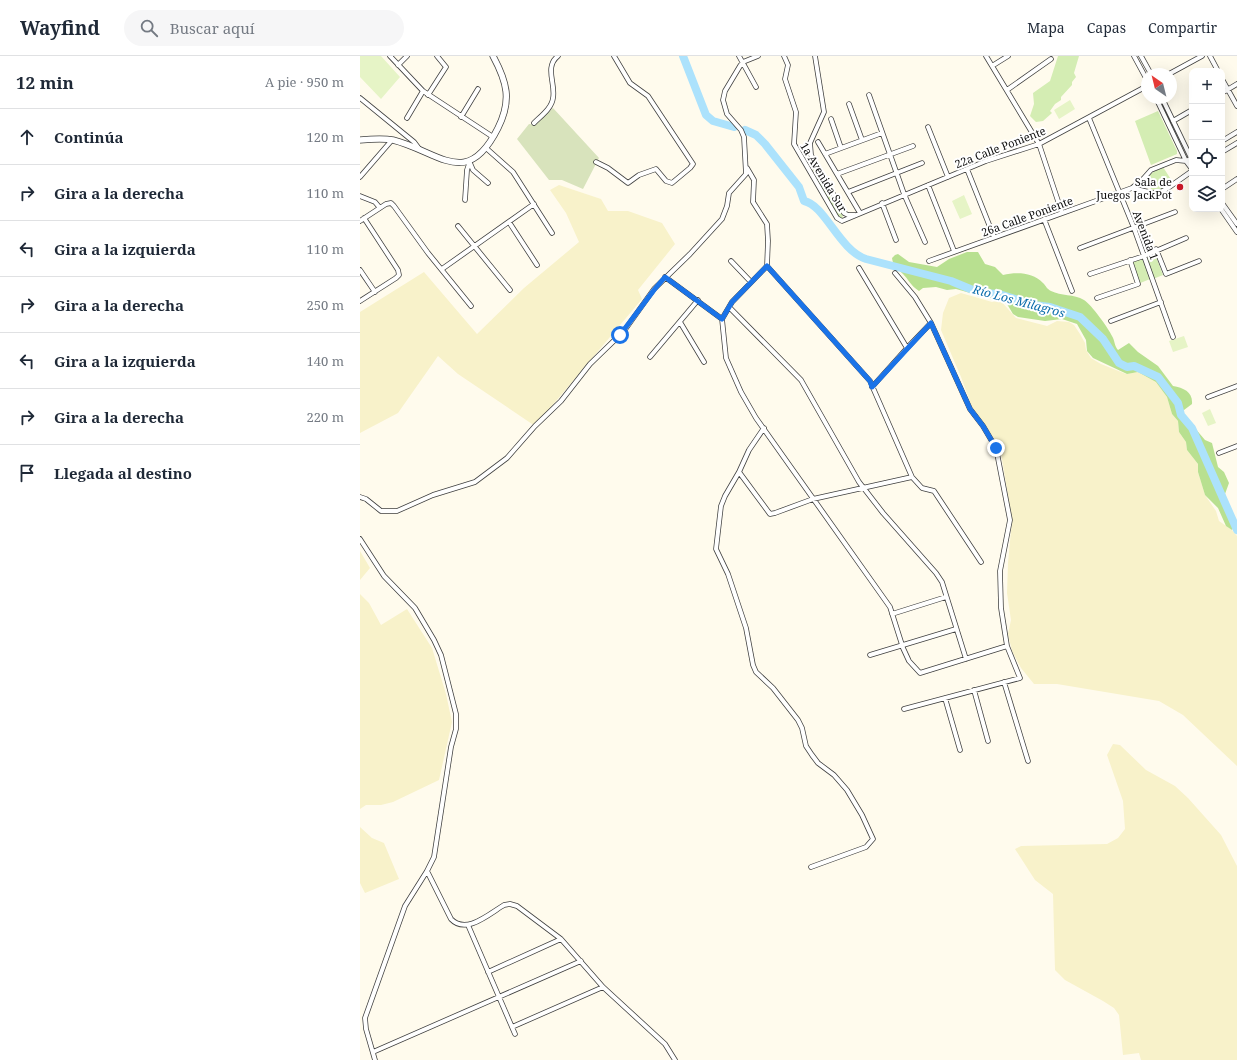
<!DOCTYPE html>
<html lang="es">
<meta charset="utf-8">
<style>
body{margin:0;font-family:"Noto Serif",serif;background:#f6f6f7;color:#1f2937}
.controls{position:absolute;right:12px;top:12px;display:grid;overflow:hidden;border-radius:8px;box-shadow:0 4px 16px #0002}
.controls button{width:36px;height:36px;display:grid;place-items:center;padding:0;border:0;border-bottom:1px solid #e0e1e3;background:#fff;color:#1f2937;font:20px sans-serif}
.compass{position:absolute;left:781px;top:12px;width:36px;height:36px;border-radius:50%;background:#fff;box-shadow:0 4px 16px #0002;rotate:325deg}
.stop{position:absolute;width:12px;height:12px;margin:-9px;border:3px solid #1a73e8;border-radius:50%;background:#fff}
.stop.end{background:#1a73e8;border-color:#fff;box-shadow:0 1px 4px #0008}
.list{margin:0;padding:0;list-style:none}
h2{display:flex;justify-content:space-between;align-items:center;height:52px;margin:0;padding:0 16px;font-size:17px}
h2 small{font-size:13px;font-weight:400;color:#747a83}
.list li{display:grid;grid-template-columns:26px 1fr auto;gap:12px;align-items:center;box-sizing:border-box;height:56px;padding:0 16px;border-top:1px solid #e0e1e3}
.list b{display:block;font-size:15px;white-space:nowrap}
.list em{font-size:13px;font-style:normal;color:#747a83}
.icon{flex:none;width:22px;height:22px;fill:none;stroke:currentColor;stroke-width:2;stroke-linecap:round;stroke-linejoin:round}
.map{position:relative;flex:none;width:877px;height:1004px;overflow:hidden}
header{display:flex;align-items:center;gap:24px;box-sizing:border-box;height:56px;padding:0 20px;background:#fff;border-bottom:1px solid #e0e1e3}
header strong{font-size:19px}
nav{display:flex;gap:22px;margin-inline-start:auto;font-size:14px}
.search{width:280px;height:36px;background:#f6f6f7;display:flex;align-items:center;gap:10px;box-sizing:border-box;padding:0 14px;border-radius:22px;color:#747a83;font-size:15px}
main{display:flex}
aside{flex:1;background:#fff}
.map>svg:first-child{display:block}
.farmland{fill:#f8f2ca}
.green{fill:#d4edb3}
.forest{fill:#b8e090}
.cemetery{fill:#d8e3bc}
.pitch{fill:#e6f4c6}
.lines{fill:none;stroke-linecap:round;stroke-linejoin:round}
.river{stroke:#ace2fc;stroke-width:8}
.minor-casing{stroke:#404040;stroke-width:5.5}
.tertiary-casing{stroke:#404040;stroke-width:7}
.minor{stroke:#fff;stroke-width:4}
.tertiary{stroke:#fff;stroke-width:5.5}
.route{stroke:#1a73e8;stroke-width:5}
.poi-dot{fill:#cb1828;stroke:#fff;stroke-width:1.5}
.labels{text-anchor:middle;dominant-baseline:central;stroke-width:4;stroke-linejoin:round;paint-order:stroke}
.street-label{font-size:11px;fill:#0d0d0d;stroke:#fff}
.poi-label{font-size:11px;fill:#0d0d0d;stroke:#fff;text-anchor:end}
.water-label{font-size:12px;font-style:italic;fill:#0a6cab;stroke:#fff}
</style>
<header>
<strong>Wayfind</strong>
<div class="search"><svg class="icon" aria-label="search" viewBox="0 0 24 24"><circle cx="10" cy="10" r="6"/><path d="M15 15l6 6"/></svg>Buscar aquí</div>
<nav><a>Mapa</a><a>Capas</a><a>Compartir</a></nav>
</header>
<main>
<aside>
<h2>12 min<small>A pie · 950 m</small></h2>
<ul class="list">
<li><svg class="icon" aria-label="ahead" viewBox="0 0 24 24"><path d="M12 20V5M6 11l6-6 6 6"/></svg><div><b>Continúa</b></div><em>120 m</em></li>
<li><svg class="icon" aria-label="right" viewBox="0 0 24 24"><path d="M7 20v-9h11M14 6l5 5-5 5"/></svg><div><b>Gira a la derecha</b></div><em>110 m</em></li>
<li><svg class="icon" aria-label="left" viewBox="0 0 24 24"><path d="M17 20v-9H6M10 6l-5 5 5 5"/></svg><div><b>Gira a la izquierda</b></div><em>110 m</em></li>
<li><svg class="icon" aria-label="right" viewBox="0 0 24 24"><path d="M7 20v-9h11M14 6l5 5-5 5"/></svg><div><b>Gira a la derecha</b></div><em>250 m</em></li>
<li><svg class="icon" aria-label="left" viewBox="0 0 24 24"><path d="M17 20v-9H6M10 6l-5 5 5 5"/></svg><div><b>Gira a la izquierda</b></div><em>140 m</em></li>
<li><svg class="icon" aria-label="right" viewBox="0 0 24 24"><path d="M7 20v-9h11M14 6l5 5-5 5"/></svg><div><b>Gira a la derecha</b></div><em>220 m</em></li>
<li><svg class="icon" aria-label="arrive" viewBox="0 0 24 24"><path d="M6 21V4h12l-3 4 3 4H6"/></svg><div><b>Llegada al destino</b></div></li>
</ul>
</aside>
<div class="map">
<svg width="877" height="1004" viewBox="0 0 877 1004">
<rect width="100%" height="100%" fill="#fffbed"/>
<path class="farmland" d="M 199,129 L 241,143 L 248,155 L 268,155 L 302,167 L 315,188 L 278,234 L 282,243 L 175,370 L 98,318 L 78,300 L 38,357 L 0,377 L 0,256 L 64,216 L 117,278 L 164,232 L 219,186 L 206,157 L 190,134 Z
M 601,237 L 632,246 L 640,244 L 656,262 L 687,270 L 697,265 L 709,266 L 714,269 L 720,278 L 725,287 L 726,294 L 731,302 L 741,308 L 766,318 L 778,316 L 787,320 L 796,325 L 807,341 L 812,358 L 818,365 L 819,376 L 826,386 L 827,394 L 838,408 L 838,416 L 845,439 L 856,455 L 859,465 L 872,474 L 877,480 L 877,710 L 823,659 L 799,645 L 697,628 L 674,628 L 661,612 L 652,595 L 648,578 L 651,564 L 647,537 L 648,507 L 652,464 L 640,391 L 612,351 L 601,321 L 581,274 L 583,257 L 589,242 Z
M 0,495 L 10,512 L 0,524 Z
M 0,538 L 9,547 L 21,569 L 47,553 L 72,592 L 86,638 L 92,666 L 79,724 L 33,746 L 21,749 L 6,749 L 0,753 Z
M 753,688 L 760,689 L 786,714 L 815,730 L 828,742 L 861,779 L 877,810 L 877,1004 L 781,1004 L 779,997 L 763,999 L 759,959 L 754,952 L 743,945 L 705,924 L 695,914 L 693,838 L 675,824 L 655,793 L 661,790 L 747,788 L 758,782 L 765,773 L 763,745 L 747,699 Z
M 0,771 L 12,782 L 24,787 L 39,823 L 5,837 L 0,827 Z"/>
<path class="green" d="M 698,0 L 719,0 L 714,17 L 716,21 L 712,26 L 712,29 L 701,41 L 701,44 L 695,48 L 690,55 L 692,57 L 683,65 L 676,66 L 670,60 L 674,48 L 673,37 L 690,25 Z
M 798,55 L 817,95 L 817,98 L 791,109 L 775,65 Z
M 451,103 L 482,157 L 483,163 L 477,161 L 455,122 L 457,120 L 448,106 Z
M 803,111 L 812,125 L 803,133 L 793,135 L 787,128 L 787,122 L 794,115 Z
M 794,195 L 803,219 L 793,223 L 784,200 Z
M 782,200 L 790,223 L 778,228 L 770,204 Z"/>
<path class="forest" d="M 607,196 L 618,196 L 625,208 L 635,211 L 643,219 C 656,216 673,216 683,227 C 686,230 687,233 691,235 C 701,240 714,238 724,244 C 731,248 749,273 752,280 C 755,285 754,289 758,294 L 769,287 L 778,296 L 798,310 L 813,330 C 824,332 833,336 832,348 L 824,354 L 823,358 L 845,384 L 852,387 L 858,411 L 864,416 L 869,427 L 865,438 L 876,467 L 872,474 L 866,470 L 858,452 L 845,439 L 838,416 L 838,408 L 827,394 L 826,386 L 819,376 L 818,365 L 812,358 L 807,341 L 796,326 L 778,316 L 767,318 L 733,302 L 727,295 L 726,284 L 717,268 L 702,263 L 685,265 L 658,261 L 653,258 L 647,248 L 636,242 L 628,242 L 596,233 L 587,234 L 576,231 L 563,232 L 559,235 C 550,229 549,224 543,218 C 536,211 534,213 532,202 L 535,199 L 538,198 L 549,206 L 577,211 L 589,203 Z"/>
<path class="cemetery" d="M 193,52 L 239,102 L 223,133 L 202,124 L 189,124 L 157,83 L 169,68 L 175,69 Z"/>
<path class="pitch" d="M 0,0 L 21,0 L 40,21 L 21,43 L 0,21 Z
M 710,44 L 715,53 L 699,63 L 694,54 Z
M 604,139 L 612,158 L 600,163 L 592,145 Z
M 824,280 L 828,291 L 813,296 L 809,285 Z
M 850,353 L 856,367 L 848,370 L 842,357 Z"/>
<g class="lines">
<path class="river" d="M 323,0 L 346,59 L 353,65 L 374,71
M 385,74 L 396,79 L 405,88 L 439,131 L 444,145 C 465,149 479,194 506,203 L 591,225 L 620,237 L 639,238 L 674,249 L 690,251 L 720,261 L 743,283 L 759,307 L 767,311 L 774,310 L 798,321 L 818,347 L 821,359 L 832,372 L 877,474"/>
<defs>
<path id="minor" d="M 30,0 L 63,35 L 133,81
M 379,0 L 396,31
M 424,0 L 428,9 L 425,23 L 436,56 L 434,88 L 477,162 L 482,165 L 626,105 L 679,88 L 787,30
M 455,0 L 464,56 L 450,87 L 451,99 L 484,157 L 488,159 L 495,159
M 626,0 L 679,88 L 702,157
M 774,0 L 787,24
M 781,0 L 791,18
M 850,0 L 858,15
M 38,9 L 47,0
M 632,10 L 648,0
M 809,18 L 842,0
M 862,23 L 877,50
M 647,34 L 691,3
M 862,37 L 877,28
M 68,39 L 86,11 L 77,0
M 509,39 L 544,138 L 565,186
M 0,42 L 54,86 L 60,94
M 796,42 L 826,105 L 832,113
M 802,42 L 832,104
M 489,48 L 502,84
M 101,61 L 118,33
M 47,62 L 63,35
M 729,62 L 774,172 L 813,281
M 471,63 L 481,92
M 813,65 L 832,54
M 174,67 C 181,60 192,52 193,42 C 196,28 184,11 198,0
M 568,71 L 588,121
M 862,85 L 877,76
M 458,86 L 500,157
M 126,92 L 153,116 L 192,177
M 862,96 L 877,87
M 465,98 L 522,77
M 236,106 L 248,112 L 268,127 L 279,119 L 296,113 L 306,125 L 312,127 L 330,112 L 333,108 L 288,40 L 270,27 L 254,0
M 110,107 L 113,114 L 128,127
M 387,112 L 394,124 L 393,146 L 407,168 L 408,185 L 407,210 L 372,246 L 362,263 L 366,302 L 381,336 L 396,362 L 530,551 L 543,592 L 549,605 L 560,617 L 647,590
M 607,113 L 634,181
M 477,118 L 553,90
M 0,121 L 32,84
M 568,129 L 594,195
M 772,132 L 797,138 L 808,132 L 832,115
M 862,133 L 877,123
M 488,136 L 562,107
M 0,140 L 15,146 L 20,152
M 105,144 L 107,114 L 109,108
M 522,147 L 536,184
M 862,147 L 877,168
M 861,153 L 877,176
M 684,163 L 712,235
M 0,165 L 26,148 L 31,147 L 34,150 L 68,197 L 111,250
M 149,166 L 177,209
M 98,170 L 150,234
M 720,192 L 815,156
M 796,193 L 806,218 L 839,205
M 371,205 L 391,226
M 569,205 L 772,132 L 783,123 L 791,114 L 816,104 L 826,105 L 832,102
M 407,210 L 510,325 L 552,421 L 562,432 L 574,435 L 621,506
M 499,212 L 547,292 L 571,267 L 555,241 L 535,217
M 82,213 L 174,148
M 0,214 L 15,236
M 730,218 L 784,200 L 826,182
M 305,221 L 362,263
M 737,242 L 778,228 L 770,204
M 0,245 L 36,222 L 39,219 L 38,214 L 4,162
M 369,251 L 441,324 L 499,426 L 523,457 L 576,517 L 582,526 L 606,603
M 751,265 L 801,246
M 320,266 L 344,306
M 290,301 L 338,244
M 512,331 L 547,292
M 848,341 L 877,330
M 404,372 L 389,394 L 379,416 L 410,458 L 415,457 L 453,443 L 552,421
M 859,397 L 877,390
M 379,416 L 365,440 L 361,450 L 356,493 L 368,518 L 386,572 L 393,609 L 396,616 L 413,632 L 438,664 L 442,672 L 446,690 L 452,699 L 458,707 L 474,719 L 487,734 L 502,759 L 513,783 L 506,791 L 451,811
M 0,441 L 6,443 L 21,455 L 37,455 L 73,439 L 115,426 L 147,402 L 175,370 L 201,345 L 230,308 L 264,275 L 294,233 L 330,198 L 362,163 L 367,150 L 369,137 L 386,118 L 384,81 L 381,74 L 367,58 L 363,44 L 365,35 L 380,10 L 383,6 L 398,0
M 0,483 L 24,520 L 55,552 L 74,584 L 81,599 L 96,658 L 96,673 L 91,691 L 74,801 L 67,815 L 45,850 L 5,962 L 6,973 L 15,1004
M 532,558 L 586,541
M 510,599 L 596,573
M 644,626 L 668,705
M 614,634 L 628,685
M 585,642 L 600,694
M 544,653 L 660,622 L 647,590 L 641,552 L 640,515 L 650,464 L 636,392 L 623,370 L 610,353 L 571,267
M 67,815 L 91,863 C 106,879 129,858 144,849 L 150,848 L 157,850 L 201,883 L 243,931 L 305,988 L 315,1004
M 108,869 L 155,978
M 128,916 L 201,883
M 152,971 L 243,931
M 13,996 L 221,905"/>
<path id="tertiary" d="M 0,84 C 11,83 23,82 33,84 C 80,96 107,134 138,72 C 152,44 147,26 133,0"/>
</defs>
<use href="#minor" class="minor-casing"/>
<use href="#tertiary" class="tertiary-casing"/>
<use href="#minor" class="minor"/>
<use href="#tertiary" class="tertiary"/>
</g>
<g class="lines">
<path class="route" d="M 260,279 L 294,234 L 305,221 L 362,263 L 372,246 L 407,210 L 510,325 L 512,331 L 571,267 L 610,353 L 623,370 L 636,392"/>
</g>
<circle class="poi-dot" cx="820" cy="131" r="4"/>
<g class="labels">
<g class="street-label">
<text transform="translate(640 91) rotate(-21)">22a Calle Poniente</text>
<text transform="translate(464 121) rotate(59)">1a Avenida Sur</text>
<text transform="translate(667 160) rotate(-20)">26a Calle Poniente</text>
<text transform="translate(786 179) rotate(69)">Avenida 1</text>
</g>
<g class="poi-label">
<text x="812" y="125">Sala de<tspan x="812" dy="13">Juegos JackPot</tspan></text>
</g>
<g class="water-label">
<text transform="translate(659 245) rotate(15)">Río Los Milagros</text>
</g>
</g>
</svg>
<div class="controls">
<button>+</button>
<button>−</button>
<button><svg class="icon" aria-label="locate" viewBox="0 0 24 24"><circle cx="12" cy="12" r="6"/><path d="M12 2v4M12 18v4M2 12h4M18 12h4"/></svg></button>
<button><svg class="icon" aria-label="layers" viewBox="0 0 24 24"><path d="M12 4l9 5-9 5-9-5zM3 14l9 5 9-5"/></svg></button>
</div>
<svg class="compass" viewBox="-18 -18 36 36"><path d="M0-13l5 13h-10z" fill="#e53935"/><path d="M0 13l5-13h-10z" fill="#747a83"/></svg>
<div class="stop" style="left:260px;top:279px"></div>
<div class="stop end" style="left:636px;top:392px"></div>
</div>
</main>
